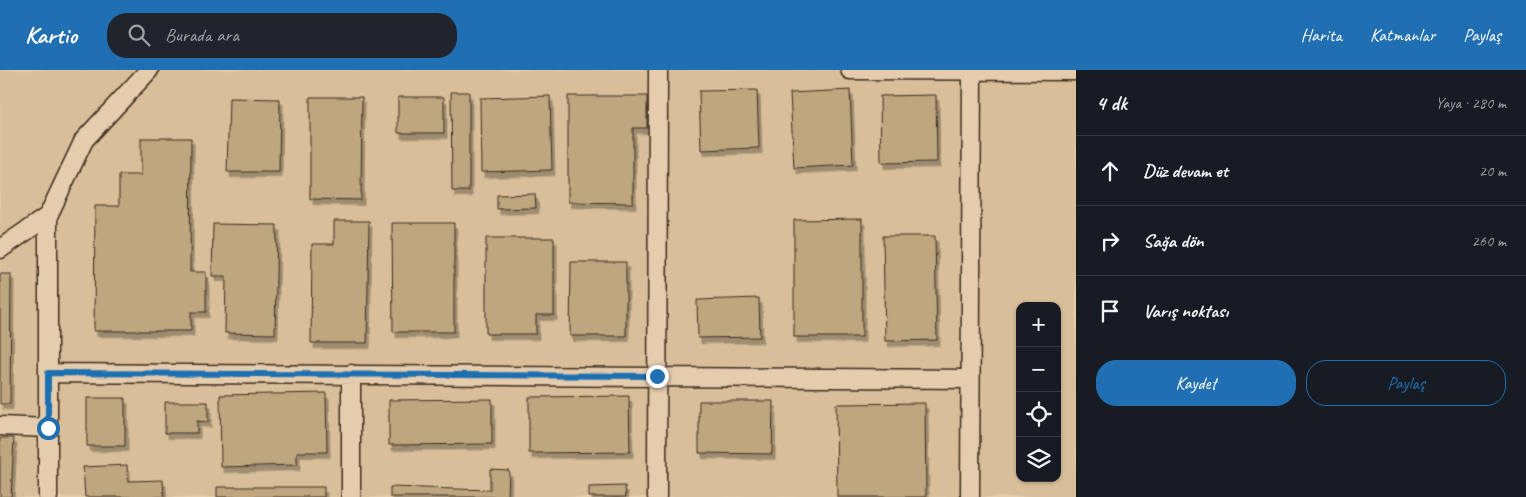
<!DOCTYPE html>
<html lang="tr">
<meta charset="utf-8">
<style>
body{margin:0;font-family:Caveat,sans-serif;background:#20242c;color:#f1f3f6}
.controls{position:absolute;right:15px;bottom:15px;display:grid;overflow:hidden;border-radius:10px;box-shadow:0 1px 4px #0004}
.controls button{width:45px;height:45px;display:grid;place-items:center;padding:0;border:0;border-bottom:1px solid #363941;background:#171b24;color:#f1f3f6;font:25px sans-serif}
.stop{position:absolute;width:15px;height:15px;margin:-11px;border:4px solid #1f6fb2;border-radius:50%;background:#fff}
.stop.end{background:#1f6fb2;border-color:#fff;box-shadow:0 1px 5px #0008}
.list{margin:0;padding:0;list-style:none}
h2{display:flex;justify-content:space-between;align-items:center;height:65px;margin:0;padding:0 20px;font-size:21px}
h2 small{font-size:16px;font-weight:400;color:#9ea1a6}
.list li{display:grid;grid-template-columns:32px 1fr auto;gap:15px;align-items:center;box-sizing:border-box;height:70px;padding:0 20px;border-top:1px solid #363941}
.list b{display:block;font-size:19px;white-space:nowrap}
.list em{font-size:16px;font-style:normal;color:#9ea1a6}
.actions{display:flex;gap:10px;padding:15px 20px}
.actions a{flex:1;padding:11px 0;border:1px solid #1f6fb2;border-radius:20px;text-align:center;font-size:18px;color:#1f6fb2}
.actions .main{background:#1f6fb2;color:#fff}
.icon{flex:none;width:28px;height:28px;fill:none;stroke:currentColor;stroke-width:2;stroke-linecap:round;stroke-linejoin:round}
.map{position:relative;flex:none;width:1076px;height:427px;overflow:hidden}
header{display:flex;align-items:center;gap:30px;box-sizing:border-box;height:70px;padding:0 25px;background:#1f6fb2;color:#fff}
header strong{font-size:24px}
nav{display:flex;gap:28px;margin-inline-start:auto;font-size:18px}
.search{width:350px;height:45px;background:#20242c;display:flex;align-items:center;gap:12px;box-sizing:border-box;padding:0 18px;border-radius:20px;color:#9ea1a6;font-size:19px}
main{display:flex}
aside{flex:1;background:#171b24}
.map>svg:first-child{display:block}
.built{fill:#d8bf99;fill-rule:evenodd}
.building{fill:#bea67f;stroke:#3b2a1e;filter:url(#shadow)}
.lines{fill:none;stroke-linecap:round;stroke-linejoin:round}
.minor-casing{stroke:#3b2a1e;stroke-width:21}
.minor{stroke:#e5ccad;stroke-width:18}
.route{stroke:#1f6fb2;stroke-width:6}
</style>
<header>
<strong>Kartio</strong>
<div class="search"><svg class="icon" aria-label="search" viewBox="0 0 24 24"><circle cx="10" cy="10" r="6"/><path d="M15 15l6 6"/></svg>Burada ara</div>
<nav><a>Harita</a><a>Katmanlar</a><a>Paylaş</a></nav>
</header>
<main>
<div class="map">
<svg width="1076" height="427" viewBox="0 0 1076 427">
<defs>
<filter id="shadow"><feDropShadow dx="3" dy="5.5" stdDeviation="0" flood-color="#0004"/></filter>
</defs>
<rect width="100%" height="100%" fill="#e7cea9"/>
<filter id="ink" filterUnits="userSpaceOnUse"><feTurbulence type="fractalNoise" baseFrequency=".02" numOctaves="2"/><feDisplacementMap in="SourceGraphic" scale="10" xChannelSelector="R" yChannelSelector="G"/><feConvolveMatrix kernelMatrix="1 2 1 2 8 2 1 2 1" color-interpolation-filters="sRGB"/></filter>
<g filter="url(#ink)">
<path class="built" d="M 0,0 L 1076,0 L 1076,427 L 0,427 ZM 1020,236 L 1057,236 L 1057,408 L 1020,408 Z"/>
<path class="building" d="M 757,20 L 759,78 L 701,80 L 699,21 Z
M 850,20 L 853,95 L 794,98 L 790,23 Z
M 451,22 L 469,22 L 469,121 L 452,121 Z
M 936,25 L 937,92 L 881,93 L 880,26 Z
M 550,26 L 552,100 L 481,102 L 480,28 Z
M 568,26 L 647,26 L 647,58 L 633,58 L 633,133 L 568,132 Z
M 310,27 L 362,27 L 361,130 L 310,129 Z
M 398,27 L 444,27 L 444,63 L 398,63 Z
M 229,28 L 280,29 L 279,102 L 227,102 Z
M 141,68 L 191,68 L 190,202 L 206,202 L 206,242 L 191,242 L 191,261 L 94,261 L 95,136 L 119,136 L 119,105 L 141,105 Z
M 535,124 L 536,138 L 497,139 L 497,125 Z
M 862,149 L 862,267 L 794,267 L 794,150 Z
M 334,151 L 369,151 L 367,273 L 311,273 L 312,174 L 334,174 Z
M 392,153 L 454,153 L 454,262 L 393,262 Z
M 213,154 L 277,155 L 275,264 L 225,263 L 226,206 L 212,206 Z
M 883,166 L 935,166 L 937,270 L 885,271 Z
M 486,168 L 554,168 L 554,245 L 536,245 L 536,264 L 486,264 Z
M 571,192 L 626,192 L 626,266 L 570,266 Z
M 0,204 L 11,204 L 10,334 L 0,334 Z
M 759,228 L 760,267 L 698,268 L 697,230 Z
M 326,323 L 327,382 L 297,382 L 297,395 L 221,397 L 220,325 Z
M 629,326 L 630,382 L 529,383 L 529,327 Z
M 87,328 L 125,328 L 125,376 L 87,376 Z
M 492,329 L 492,374 L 389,375 L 389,330 Z
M 699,331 L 773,331 L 772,384 L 699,383 Z
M 165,332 L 208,332 L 208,352 L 197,351 L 197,363 L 165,363 Z
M 925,333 L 926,427 L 837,427 L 836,334 Z
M 0,368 L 14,368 L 11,427 L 0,427 Z
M 127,395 L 128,411 L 163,410 L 164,427 L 85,427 L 83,397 Z
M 490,399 L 509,400 L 508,427 L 390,427 L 390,417 L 490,420 Z
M 625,416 L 626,427 L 589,427 L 589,417 Z
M 217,417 L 324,417 L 324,427 L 217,427 Z"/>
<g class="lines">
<defs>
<path id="minor" d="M 850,0 L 1076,1
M 0,179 L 48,146
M 48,303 L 970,309
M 351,304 L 351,427
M 0,356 L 48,358
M 48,427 L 48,146 L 84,70 L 149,0
M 657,427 L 658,0
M 970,427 L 972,1"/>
</defs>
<use href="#minor" class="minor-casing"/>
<use href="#minor" class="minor"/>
</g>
</g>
<g class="lines" filter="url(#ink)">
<path class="route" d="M 48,358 L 48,303 L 657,306"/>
</g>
</svg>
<div class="controls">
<button>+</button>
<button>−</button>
<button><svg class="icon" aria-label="locate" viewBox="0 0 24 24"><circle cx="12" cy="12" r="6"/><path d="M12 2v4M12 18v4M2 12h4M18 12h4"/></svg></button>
<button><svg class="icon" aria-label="layers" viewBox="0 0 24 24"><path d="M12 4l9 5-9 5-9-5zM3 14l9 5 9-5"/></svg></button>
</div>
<div class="stop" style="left:48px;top:358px"></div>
<div class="stop end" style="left:657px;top:306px"></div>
</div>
<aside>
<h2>4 dk<small>Yaya · 280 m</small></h2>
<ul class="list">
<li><svg class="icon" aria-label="ahead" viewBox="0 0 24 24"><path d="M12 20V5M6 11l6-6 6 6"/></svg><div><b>Düz devam et</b></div><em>20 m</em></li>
<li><svg class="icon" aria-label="right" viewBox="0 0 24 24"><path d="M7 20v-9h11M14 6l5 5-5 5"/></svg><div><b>Sağa dön</b></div><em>260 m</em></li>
<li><svg class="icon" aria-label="arrive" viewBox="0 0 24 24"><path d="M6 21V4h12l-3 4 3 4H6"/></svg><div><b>Varış noktası</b></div></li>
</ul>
<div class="actions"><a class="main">Kaydet</a><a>Paylaş</a></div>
</aside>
</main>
